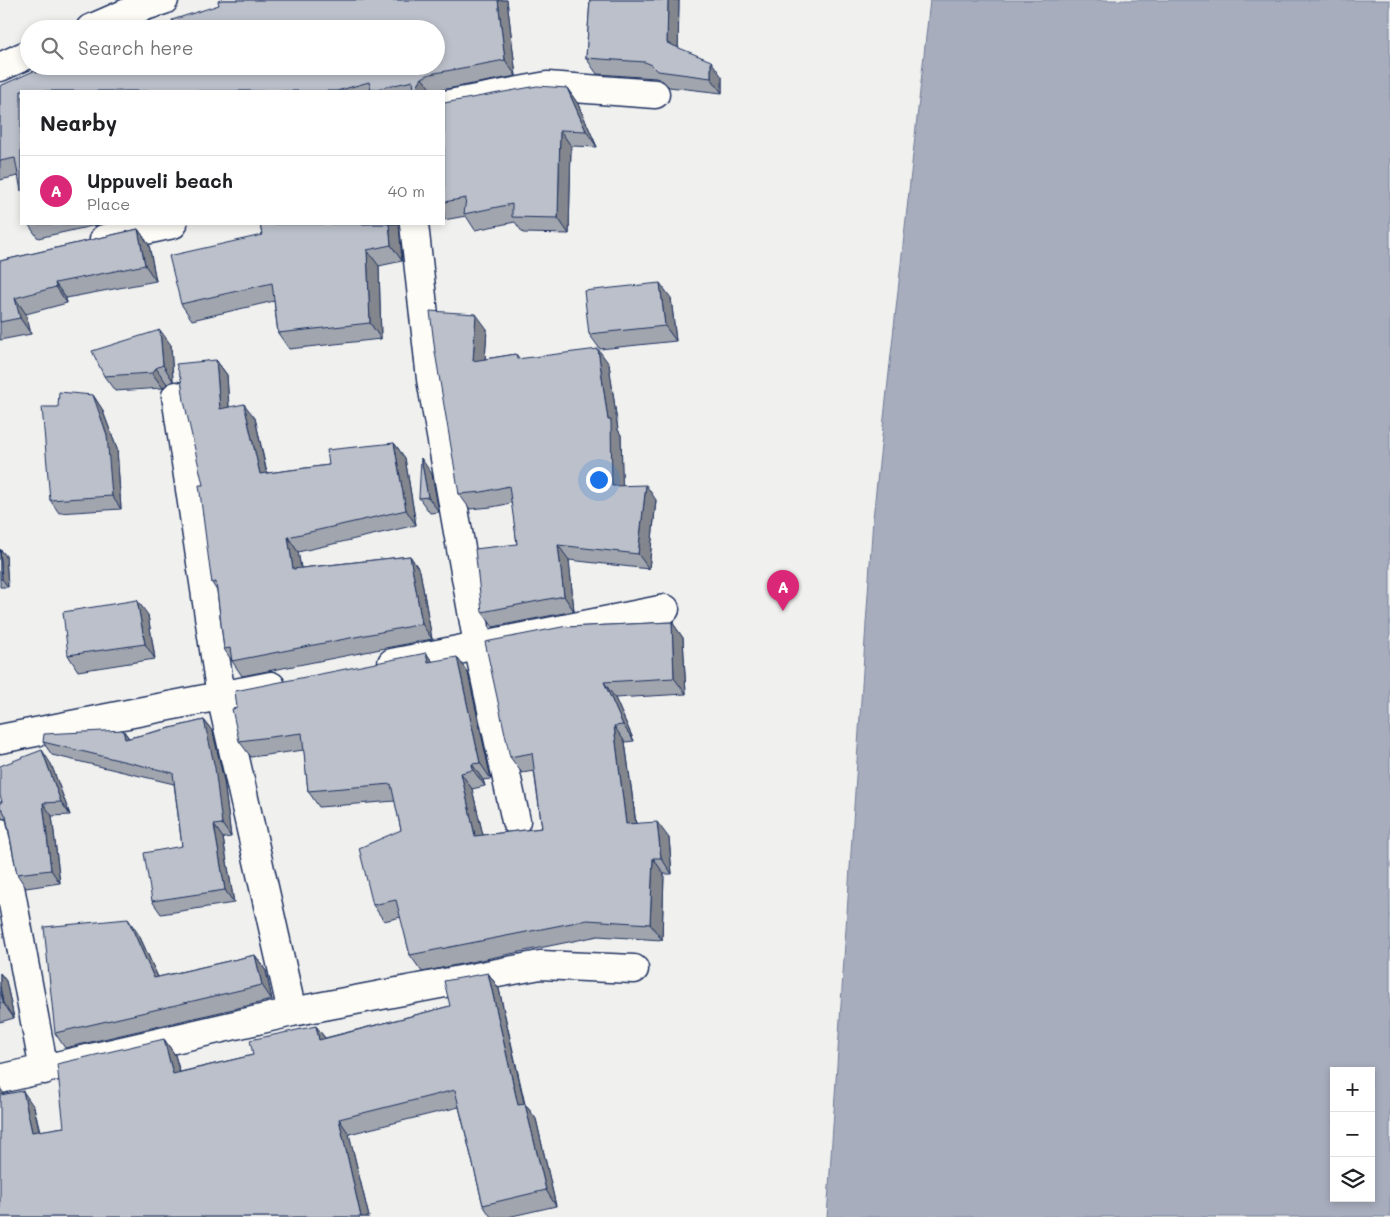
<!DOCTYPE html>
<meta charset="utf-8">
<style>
body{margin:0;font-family:Mali,sans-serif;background:#f6f6f6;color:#202124}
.controls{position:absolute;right:15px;bottom:15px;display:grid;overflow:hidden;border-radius:0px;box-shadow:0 2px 8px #0003}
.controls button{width:45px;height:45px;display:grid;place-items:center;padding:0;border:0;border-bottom:1px solid #e0e0e0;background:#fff;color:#202124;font:25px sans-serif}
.you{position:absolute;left:598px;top:479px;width:18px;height:18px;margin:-12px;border:4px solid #fff;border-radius:50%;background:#1a73e8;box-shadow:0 0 0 8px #1a73e833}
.badge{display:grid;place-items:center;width:32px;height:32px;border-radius:50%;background:#db2777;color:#fff;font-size:16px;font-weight:700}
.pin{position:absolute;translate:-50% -41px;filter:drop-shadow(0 1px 2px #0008)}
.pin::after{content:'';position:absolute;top:26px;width:18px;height:15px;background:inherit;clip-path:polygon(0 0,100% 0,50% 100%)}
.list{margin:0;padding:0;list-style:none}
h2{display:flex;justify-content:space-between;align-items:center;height:65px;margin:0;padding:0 20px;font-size:21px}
h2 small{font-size:16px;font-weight:400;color:#757577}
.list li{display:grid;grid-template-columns:32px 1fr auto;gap:15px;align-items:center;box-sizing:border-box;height:70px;padding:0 20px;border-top:1px solid #e0e0e0}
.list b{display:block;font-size:19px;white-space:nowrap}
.list p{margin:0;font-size:16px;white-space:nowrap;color:#757577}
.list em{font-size:16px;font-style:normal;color:#757577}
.icon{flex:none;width:28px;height:28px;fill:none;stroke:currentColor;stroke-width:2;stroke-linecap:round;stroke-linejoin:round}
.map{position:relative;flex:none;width:1390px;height:1217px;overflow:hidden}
.search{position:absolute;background:#fff;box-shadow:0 2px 8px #0003;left:20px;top:20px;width:425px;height:55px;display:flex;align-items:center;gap:12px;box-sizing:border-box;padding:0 18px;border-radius:28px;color:#757577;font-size:19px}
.panel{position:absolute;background:#fff;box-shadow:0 2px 8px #0003;left:20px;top:90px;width:425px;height:135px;border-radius:0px}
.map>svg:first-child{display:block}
.water{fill:#a7adbd;stroke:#6f7b97;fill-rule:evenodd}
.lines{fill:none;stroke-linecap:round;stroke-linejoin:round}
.street-casing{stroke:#1b2f5e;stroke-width:31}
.street{stroke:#fdfcf7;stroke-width:28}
.wall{fill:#a1a5ae;stroke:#1b2f5e}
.shaded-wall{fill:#83868d;stroke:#1b2f5e}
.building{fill:#bbc0ca;stroke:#1b2f5e}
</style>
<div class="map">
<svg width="1390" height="1217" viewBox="0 0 1390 1217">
<rect width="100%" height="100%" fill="#f0f0ee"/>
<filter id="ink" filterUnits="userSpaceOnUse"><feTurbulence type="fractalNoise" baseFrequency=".02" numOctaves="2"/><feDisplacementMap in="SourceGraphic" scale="10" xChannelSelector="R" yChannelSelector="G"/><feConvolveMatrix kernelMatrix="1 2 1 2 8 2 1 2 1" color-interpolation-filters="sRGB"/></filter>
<g filter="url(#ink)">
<path class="water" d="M 930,0 L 1390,0 L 1390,1217 L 827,1217 L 873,518 ZM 1334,1071 L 1371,1071 L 1371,1198 L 1334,1198 Z"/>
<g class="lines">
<defs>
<path id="street" d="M 90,29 L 136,9 L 164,0
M 0,67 L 29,54
M 444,105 L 547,86 L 655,94
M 414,224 L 431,379 L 478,645 L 516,821
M 104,239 L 173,224
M 176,396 L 221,696 L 292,1012
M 392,663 L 665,609
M 0,739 L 271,686
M 0,833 L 44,1070
M 0,1079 L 292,1012 L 540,965 L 634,969"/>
</defs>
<use href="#street" class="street-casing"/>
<use href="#street" class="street"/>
</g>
<path class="wall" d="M 222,0 L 507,0 L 516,76 L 441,90 L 438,91 L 21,91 L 18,176 L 0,180 L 0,86 L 37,72 L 436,66 L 219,5 Z
M 590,0 L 679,0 L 678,48 L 722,77 L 722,93 L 669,87 L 663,81 L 656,78 L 597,74 L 586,58 Z
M 567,88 L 578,104 L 597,147 L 571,146 L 569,234 L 523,233 L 515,222 L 475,230 L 466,216 L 444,220 L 444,103 Z
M 28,224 L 101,224 L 38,238 Z
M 260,224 L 399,224 L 402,261 L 379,266 L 381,339 L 289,349 L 278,333 L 274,301 L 192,320 L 181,304 L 262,235 Z
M 138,229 L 149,245 L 156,281 L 66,298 L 67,303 L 26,314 L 31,334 L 0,340 L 0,261 Z
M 671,298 L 676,341 L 600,349 L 589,334 Z
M 487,329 L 485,359 L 516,354 L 520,359 L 609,364 L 618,430 L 621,435 L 622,485 L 656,500 L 649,569 L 569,560 L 574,611 L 493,627 L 482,612 L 517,544 L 512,503 L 492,507 L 470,509 L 459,494 Z
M 171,345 L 173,381 L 167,384 L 163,388 L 115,391 L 104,376 Z
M 216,360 L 227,375 L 229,407 L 255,418 L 267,473 L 329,465 L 394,443 L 405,458 L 416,525 L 298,552 L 301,568 L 410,556 L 420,571 L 432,639 L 242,676 L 224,649 L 217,591 L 212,583 L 203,485 Z
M 93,395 L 102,409 L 117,449 L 121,509 L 59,513 L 50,500 L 58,407 Z
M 432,474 L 439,512 L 430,513 L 419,498 Z
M 0,549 L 6,556 L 8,587 L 0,587 Z
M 148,615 L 155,659 L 78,671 L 68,655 Z
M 672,622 L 683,638 L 686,694 L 615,698 L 634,741 L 625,742 L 636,823 L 669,838 L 672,874 L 664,874 L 662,940 L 598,936 L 422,972 L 410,955 L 401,917 L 384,921 L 373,905 L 401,830 L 395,801 L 319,807 L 308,791 L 304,750 L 251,757 L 239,741 L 426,653 L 432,661 L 468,673 L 491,779 L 483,780 L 485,786 L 472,789 L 483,835 L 542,828 L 534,771 L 522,773 L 510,757 L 567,626 L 568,627 Z
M 204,720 L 213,732 L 224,781 L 231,837 L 223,838 L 234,903 L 161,914 L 152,901 L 182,846 L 174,784 L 52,755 L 43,742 L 123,730 L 129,738 Z
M 51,764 L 70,815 L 52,816 L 60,883 L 26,888 L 17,874 L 6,819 L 1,818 L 0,817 L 0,802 L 2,802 Z
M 139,935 L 158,977 L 255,955 L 266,971 L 272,1000 L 65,1048 L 55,1033 Z
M 0,973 L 6,981 L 14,1018 L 0,1022 Z
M 488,973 L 499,989 L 525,1104 L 536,1119 L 556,1206 L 508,1217 L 491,1217 L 483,1205 L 459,1107 L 349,1134 L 369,1217 L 0,1217 L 4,1094 L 34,1107 L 40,1131 L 64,1127 L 164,1039 L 175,1055 L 180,1072 L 253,1055 L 316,1026 L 325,1038 L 450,1006 Z"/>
<path class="shaded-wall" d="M 498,0 L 507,0 L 516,76 L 505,60 Z
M 668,0 L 679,0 L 678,59 L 667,43 Z
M 711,61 L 722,77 L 722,93 L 711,78 Z
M 422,78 L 432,91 L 418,91 L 418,84 Z
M 567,88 L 578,104 L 597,147 L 586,131 Z
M 560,130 L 571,146 L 569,234 L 558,218 Z
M 389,224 L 399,224 L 402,261 L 391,245 Z
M 138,229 L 149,245 L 156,281 L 145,265 Z
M 367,250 L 379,266 L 381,339 L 370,323 Z
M 55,283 L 66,298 L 67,303 L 56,287 Z
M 660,283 L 671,298 L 676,341 L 665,326 Z
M 15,298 L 26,314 L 31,334 L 20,318 Z
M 476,314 L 487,329 L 484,376 L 473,361 Z
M 160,330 L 171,345 L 173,381 L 163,365 Z
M 598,349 L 609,364 L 618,430 L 621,435 L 623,501 L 612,486 L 608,420 Z
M 216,360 L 227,375 L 230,424 L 220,409 Z
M 156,368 L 167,384 L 163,388 L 152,373 Z
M 93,395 L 102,409 L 117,449 L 121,509 L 112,496 Z
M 244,404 L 255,418 L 270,489 L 260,474 Z
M 394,443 L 405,458 L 416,525 L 406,510 Z
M 421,458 L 432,474 L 439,512 L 428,497 Z
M 646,485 L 656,500 L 649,569 L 638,554 Z
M 288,537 L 298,552 L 304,584 L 293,569 Z
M 558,545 L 569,560 L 574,611 L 564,596 Z
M 0,549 L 6,556 L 8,587 L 2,579 Z
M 410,556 L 420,571 L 432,639 L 422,624 Z
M 137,600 L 148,615 L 155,659 L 145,644 Z
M 672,622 L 683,638 L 686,694 L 674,678 Z
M 426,653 L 438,669 L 428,662 Z
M 457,657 L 468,673 L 491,779 L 480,763 Z
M 604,682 L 615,698 L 634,741 L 623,725 Z
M 204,720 L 213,732 L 224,781 L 231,837 L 222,824 Z
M 614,726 L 625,742 L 638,840 L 626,824 Z
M 123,730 L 132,743 L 125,739 Z
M 42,750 L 51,764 L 70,815 L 61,802 Z
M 472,764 L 483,780 L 485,786 L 473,770 Z
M 461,773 L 472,789 L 487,852 L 475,836 Z
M 43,803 L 52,816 L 60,883 L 51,870 Z
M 657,822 L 669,838 L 672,874 L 661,858 Z
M 214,825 L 223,838 L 234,903 L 225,890 Z
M 653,858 L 664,874 L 662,940 L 650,924 Z
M 128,919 L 139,935 L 165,993 L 154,978 Z
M 255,955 L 266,971 L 272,1000 L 262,985 Z
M 0,973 L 6,981 L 14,1018 L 3,1003 L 0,987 Z
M 488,973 L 499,989 L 528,1121 L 518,1105 Z
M 316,1026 L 327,1041 L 319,1040 Z
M 164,1039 L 175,1055 L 184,1090 L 173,1074 Z
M 0,1088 L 4,1094 L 0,1101 Z
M 23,1091 L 34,1107 L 43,1147 L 32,1132 Z
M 525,1104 L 536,1119 L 556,1206 L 546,1190 Z
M 339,1119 L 349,1134 L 369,1217 L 361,1217 Z"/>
<path class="building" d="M 222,0 L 498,0 L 505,60 L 430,74 L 422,78 L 418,84 L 418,91 L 414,91 L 413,81 L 371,90 L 369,82 L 337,91 L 21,91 L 21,191 L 15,158 L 0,161 L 0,86 L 36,70 L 36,73 L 53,66 L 436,66 L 436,29 L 174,29 L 172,20 L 219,5 L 218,1 Z
M 590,0 L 668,0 L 667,43 L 711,61 L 711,78 L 658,71 L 652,65 L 645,62 L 586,58 Z
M 537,86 L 567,88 L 586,131 L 560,130 L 558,218 L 512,217 L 512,204 L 464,214 L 466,198 L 444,202 L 444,103 Z
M 260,224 L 389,224 L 391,245 L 367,250 L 370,323 L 278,333 L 272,283 L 181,304 L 169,256 L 262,235 Z
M 138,229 L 145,265 L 55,283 L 56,287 L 15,298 L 20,318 L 0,322 L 0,261 Z
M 660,283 L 665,326 L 589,334 L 584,291 Z
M 430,311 L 476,314 L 473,361 L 516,354 L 517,359 L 598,349 L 608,420 L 611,420 L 612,486 L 646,485 L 638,554 L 558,545 L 564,596 L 482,612 L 475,549 L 517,544 L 509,486 L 482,492 L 459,494 L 435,352 Z
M 160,330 L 163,365 L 156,368 L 152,373 L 104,376 L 92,351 Z
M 216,360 L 220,409 L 244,404 L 260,474 L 329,465 L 327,450 L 394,443 L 406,510 L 288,537 L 293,569 L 410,556 L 422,624 L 232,661 L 230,648 L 224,649 L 216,582 L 212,583 L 210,570 L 199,485 L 203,485 L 184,401 L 181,379 L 176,364 Z
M 59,392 L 93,395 L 107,435 L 112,496 L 50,500 L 42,407 L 58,407 Z
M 421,458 L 428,497 L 419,498 Z
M 0,549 L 2,579 L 0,579 Z
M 137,600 L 145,644 L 68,655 L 63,612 Z
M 672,622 L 674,678 L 604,682 L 623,725 L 614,726 L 626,824 L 657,822 L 661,858 L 653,858 L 650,924 L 587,920 L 410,955 L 396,900 L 373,905 L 359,848 L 401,830 L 391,784 L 308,791 L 302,733 L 239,741 L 232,709 L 237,708 L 235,691 L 426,653 L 428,662 L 457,657 L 480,763 L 472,764 L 473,770 L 461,773 L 475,836 L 542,828 L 532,753 L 510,757 L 485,642 L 567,626 L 567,627 Z
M 204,720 L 215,768 L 222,824 L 214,825 L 225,890 L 152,901 L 144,853 L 182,846 L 173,773 L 43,742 L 44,734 L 123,730 L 125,739 Z
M 42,750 L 61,802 L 43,803 L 51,870 L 17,874 L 6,816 L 2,809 L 0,808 L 0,802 L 2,802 L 0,795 L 0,766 Z
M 128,919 L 154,978 L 255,955 L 262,985 L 55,1033 L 44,927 Z
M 488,973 L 518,1105 L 525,1104 L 546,1190 L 483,1205 L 455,1090 L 339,1119 L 361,1217 L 0,1217 L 0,1095 L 23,1091 L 32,1132 L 64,1127 L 57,1064 L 164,1039 L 173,1074 L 253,1055 L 250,1040 L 316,1026 L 319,1040 L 450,1006 L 444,981 Z
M 0,987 L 3,1003 L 0,1003 Z"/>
</g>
</svg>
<div class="controls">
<button>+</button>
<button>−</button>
<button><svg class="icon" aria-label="layers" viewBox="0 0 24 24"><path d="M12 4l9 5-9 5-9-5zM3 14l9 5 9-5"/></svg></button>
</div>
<div class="you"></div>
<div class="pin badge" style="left:783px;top:611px">A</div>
<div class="search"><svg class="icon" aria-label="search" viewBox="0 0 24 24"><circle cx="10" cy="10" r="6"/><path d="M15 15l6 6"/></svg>Search here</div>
<section class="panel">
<h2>Nearby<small></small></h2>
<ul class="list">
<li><span class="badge">A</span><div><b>Uppuveli beach</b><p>Place</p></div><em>40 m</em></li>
</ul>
</section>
</div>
